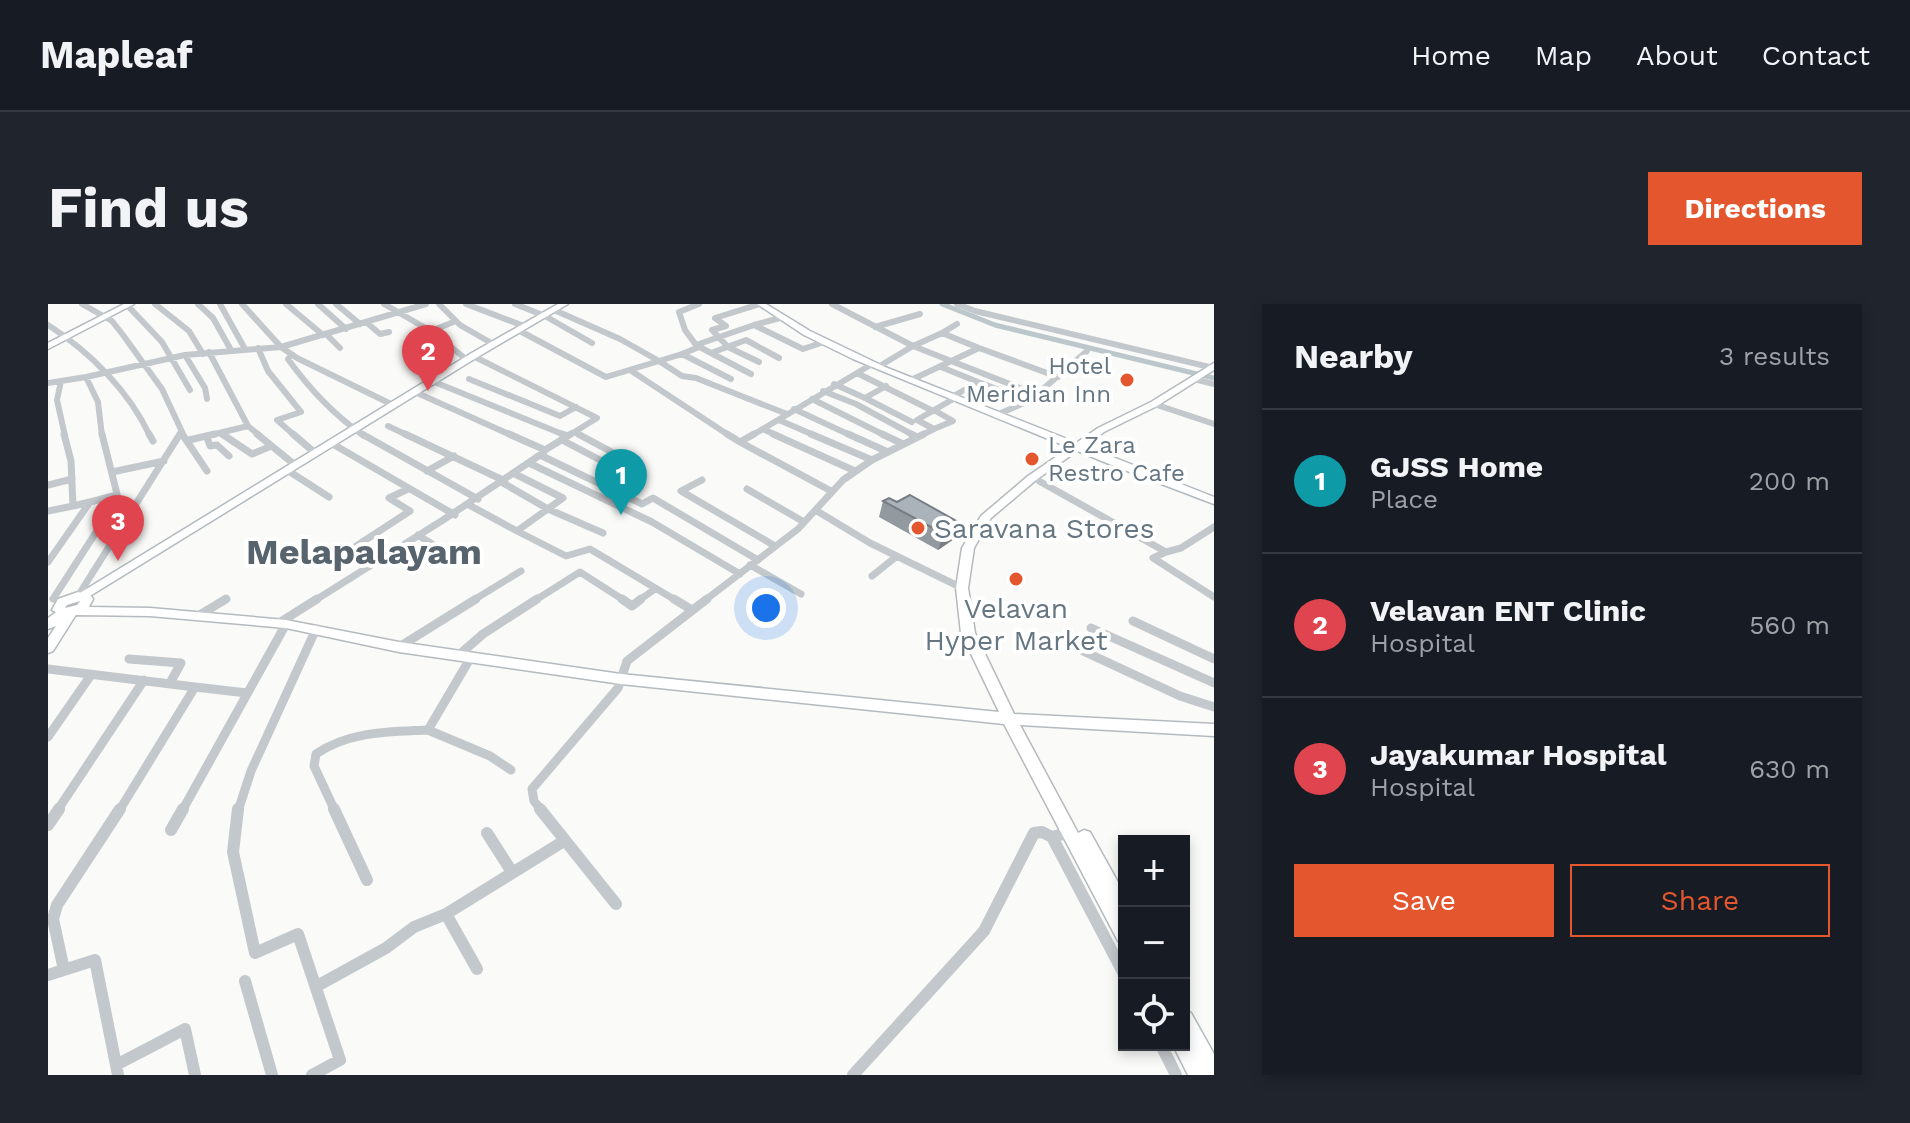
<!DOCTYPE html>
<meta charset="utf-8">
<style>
body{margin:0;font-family:"Work Sans",sans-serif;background:#20242c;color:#f1f3f6}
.controls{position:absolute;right:24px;bottom:24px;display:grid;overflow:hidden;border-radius:0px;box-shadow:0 4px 12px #0003}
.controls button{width:72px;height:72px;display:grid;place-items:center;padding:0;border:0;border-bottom:2px solid #363941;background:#171b24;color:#f1f3f6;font:40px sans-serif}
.you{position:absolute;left:718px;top:304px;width:28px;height:28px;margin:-20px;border:6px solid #fff;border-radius:50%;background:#1a73e8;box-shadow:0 0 0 12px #1a73e833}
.badge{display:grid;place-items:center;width:52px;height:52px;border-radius:50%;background:#e4572e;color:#fff;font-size:26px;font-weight:700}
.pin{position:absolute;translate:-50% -66px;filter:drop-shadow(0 2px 4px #0008)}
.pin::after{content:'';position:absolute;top:42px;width:28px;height:24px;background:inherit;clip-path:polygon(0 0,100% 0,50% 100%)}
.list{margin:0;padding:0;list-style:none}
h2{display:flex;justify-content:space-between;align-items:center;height:104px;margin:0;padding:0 32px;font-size:34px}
h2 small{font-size:26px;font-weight:400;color:#9ea1a6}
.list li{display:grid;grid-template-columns:52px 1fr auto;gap:24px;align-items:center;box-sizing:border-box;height:144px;padding:0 32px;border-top:2px solid #363941}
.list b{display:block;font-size:30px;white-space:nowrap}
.list p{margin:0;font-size:26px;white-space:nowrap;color:#9ea1a6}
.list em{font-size:26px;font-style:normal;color:#9ea1a6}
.actions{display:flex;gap:16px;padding:24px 32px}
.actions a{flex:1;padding:18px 0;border:2px solid #e4572e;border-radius:0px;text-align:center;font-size:28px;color:#e4572e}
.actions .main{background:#e4572e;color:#fff}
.icon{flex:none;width:44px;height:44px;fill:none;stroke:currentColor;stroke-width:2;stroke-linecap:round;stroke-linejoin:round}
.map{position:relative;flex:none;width:1166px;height:771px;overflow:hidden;border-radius:0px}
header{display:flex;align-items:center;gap:48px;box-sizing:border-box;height:112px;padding:0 40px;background:#171b24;border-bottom:2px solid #363941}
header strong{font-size:38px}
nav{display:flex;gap:44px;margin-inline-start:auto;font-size:28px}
.intro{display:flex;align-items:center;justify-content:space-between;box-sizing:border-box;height:192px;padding:0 48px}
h1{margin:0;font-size:56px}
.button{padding:20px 36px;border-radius:0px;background:#e4572e;color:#fff;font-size:28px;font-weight:700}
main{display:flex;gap:48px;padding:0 48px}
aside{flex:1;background:#171b24;border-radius:0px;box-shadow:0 4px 12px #0003}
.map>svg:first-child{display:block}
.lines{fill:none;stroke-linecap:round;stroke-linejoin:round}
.canal{stroke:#bbc7cb;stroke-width:5}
.secondary-casing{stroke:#b3babf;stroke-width:3}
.primary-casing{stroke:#b5babe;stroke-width:3}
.street-far3{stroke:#c3c8cc;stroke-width:6}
.street-far2{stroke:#c3c8cc;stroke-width:7}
.street-far1{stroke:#c3c8cc;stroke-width:9}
.street{stroke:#c3c8cc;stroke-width:12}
.secondary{fill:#fff;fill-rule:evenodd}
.primary{fill:#fff;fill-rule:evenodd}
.wall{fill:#929a9f}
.shaded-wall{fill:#777d82}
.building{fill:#aab3b9;stroke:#777d82;stroke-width:2}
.poi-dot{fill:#e4572e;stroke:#fff;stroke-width:3}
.labels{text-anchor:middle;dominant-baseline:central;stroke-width:8;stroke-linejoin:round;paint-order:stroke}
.far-poi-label{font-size:24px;fill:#657683;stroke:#fff;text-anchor:end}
.poi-label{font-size:28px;fill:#657683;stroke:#fff;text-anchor:start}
.district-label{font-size:36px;font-weight:bold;fill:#57646e;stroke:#fff}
</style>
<header>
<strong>Mapleaf</strong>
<nav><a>Home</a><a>Map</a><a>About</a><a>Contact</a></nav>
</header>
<div class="intro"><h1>Find us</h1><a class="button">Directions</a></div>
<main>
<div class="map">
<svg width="1166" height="771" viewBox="0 0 1166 771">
<rect width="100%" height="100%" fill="#fafaf8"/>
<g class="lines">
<path class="canal" d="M 894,0 L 947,21 L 1166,74"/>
<defs>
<path id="secondary" d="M 76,0 L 86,0 L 0,45 L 0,39 Z
M 510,0 L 520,0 L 428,54 L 37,295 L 33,296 L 27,292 L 422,50 Z
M 709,0 L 718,0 L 762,27 L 837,63 L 1166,193 L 1166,200 L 1066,162 L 805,55 L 756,31 Z
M 23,305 L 29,309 L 5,347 L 0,349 L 0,334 L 8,322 L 0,325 L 0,314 L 11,306 Z"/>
<path id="primary" d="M 1166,59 L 1166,66 L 1109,102 L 1056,128 L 988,176 L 943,214 L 926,244 L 920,284 L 927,329 L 966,410 L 1166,420 L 1166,432 L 972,421 L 1030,529 L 1036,526 L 1042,528 L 1076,589 L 1076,640 L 1070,637 L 956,420 L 573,380 L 351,348 L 238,324 L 102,312 L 28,311 L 18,314 L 4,306 L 10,295 L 30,288 L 43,292 L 45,295 L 41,303 L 102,304 L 238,316 L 351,338 L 573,370 L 951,408 L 913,329 L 908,284 L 914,244 L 933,212 L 980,172 L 1050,124 L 1103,98 ZM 32,297 L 29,301 L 17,304 L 19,301 Z
M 1136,706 L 1143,709 L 1166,750 L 1166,771 L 1140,771 L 1125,741 L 1136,741 Z"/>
</defs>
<use href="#secondary" class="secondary-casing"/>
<use href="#primary" class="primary-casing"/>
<path class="street-far3" d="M 34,0 L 64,17 L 75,31 L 114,85 L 136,132
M 78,0 L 114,38 L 142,86
M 107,0 L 141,27 L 155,50
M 150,0 L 165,14 L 183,46
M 172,0 L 197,45
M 194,0 L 233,43 L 249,54 L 345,101
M 238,0 L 275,31
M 270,0 L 298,25
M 288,0 L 312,20
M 336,0 L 386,29 L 419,56
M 391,0 L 412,21 L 445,40
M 418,0 L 476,22
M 467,0 L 497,12 L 544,39
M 784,0 L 865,42 L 894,29
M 909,0 L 927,7 L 1166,64
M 506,6 L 572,35 L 611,57 L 634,50
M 318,18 L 332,30 L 341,28
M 909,20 L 894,29 L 931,44
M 0,21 C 42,48 81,87 102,132
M 706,21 L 732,14
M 827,23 L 872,10
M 470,26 L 558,73 L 611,57 L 634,72 L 648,74 L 739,110
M 383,27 L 408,17
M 279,31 L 292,44
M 648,41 L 637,26 L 631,8 L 651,0
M 651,43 L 634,50 L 683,75
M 210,44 L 220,67 L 253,108 L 229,116 L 247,132
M 161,48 L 200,122 L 212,132
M 663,49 L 703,70
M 137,51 L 157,84 L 159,95
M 244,51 L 240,55 C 262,86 285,110 316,132
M 425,52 L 549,114 L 520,132
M 731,54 L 698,36 L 663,49 L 648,41 L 706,21 L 755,45 L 776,38
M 711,58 L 680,43 L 664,26 L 678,22 L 667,14 L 712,0
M 824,60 L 809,69 L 885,107
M 830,63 L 865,42 L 990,91
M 893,63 L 930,78
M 582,66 L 682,132
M 421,75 L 512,112 L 528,103
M 1146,75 L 1166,80
M 863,76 L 931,44 L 1010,73
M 384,77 L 519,132
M 0,79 L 13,77
M 786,80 L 817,94
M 838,82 L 817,94 L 864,118
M 775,87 L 808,100 L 867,132
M 367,88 L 465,132
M 904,93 L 930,78 L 981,97
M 764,95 L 838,132
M 1106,100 L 1166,120
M 746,105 L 804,132
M 886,106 L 905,117 L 886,125
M 948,111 L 981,97 L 1039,47
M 731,116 L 768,132
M 340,122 L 361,132
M 717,126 L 730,132
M 527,128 L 534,132
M 173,129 L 177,132
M 17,132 L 9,96 L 13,77 L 38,73
M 54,132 L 50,98 L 38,73 L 137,51 L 233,43 L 378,0
M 131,132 L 133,128
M 159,132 L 200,122
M 703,132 L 809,69
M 872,132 L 886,125 L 869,116 L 907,94"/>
<path class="street-far2" d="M 101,130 L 105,137
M 134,130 L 159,167
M 174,130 L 204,150 L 221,143
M 209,130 L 247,161
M 245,130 L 267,149
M 314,130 L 430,195
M 357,130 L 457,177
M 461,130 L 497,146 L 495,149
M 514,130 L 520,132
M 530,130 L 590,162 L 578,170
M 679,130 L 692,138
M 706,130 L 692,138 L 783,187
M 725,130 L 807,167
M 763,130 L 824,156
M 800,130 L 840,148
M 834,130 L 855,140
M 863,130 L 869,133
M 159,133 L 162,142 L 169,141 L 181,152
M 141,136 L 167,130
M 514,136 L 594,178
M 283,139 L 407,211
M 497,146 L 523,130
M 481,159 L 604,218 L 692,270
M 239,166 L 281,193
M 379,167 L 406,152
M 64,168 L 116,157
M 654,176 L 633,187 L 727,242
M 991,177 L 1118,248 L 1133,244 L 1166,223
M 455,179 L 500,205 L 555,229
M 0,181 L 24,175
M 699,185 L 756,218
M 42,198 L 69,191
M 421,201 L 469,227 L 515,194 L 467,170
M 0,207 L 25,202
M 769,207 L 822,239 L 914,284
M 469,227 L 518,252 L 542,245 L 629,297
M 370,231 L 410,257
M 1118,248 L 1105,254 L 1166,293
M 293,252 L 362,207 L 341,194 L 360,185
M 0,258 L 42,198 L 25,202 L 23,157 L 16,130
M 702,261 L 753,290
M 824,272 L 849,252
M 30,292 L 132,130
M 5,295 L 70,194 L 54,130
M 174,297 L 178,295
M 266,297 L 395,216 L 492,151 L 594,200 L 605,194 L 710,256
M 424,297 L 473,267
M 486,297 L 532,268 L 577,297
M 590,297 L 607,285
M 656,297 L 750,225 L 795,176 L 824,156 L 876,130"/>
<path class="street-far1" d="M 574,295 L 584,302 L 593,295
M 626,295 L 644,306
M 150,312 L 178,295
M 1085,317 L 1166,355
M 231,319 L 269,295
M 1043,324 L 1166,379
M 351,343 L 428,295
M 1035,347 L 1132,392 L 1166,403
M 411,351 L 435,330 L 489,295
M 81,355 L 133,359 L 122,379
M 0,365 L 147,383 L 71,507
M 147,383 L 199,389
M 380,426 L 442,452 L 463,466
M 0,433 L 43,371
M 9,507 L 96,376
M 134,507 L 238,320
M 190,507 L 203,467 L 268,325
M 287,507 L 266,462 L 268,450 C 302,427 341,428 380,426 L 423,353
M 494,507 L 486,497 L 484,485 L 570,384 L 579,357 L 659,295"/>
<path class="street" d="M 190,505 L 185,548 L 207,649 L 250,630 L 292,756 L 264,771
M 286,505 L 319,576
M 492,505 L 568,600
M 0,521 L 11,505
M 123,526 L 135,505
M 439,529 L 464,568
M 1004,533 L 1076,670
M 398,610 L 429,665
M 16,666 L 5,615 L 9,601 L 72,505
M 0,671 L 47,656 L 70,771
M 197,677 L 224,771
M 269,682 L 338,644 L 366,623 L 398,610 L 516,537
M 1113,741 L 1128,771
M 68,761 L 137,725 L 147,771
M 805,771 L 936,627 L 986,529 L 994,528 L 1004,533 L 1023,528"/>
<use href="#secondary" class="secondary"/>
<use href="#primary" class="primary"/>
</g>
<path class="wall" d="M 835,197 L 906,235 L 890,246 L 831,213 Z"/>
<path class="shaded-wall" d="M 912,219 L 906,235 L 890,246 L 896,230 Z"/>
<path class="building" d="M 862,191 L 912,219 L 896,230 L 835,197 L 841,194 L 849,198 Z"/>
<g class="poi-dot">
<circle cx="1079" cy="76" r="8"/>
<circle cx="984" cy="155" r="8"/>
<circle cx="870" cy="224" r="8"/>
<circle cx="968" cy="275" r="8"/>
</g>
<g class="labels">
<g class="far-poi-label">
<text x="1063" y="62">Hotel<tspan x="1063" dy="28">Meridian Inn</tspan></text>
<text x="1000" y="141" text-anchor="start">Le Zara<tspan x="1000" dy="28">Restro Cafe</tspan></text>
</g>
<g class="poi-label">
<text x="886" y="224">Saravana Stores</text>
<text x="968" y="304" text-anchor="middle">Velavan<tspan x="968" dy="32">Hyper Market</tspan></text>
</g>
<g class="district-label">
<text x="316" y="248">Melapalayam</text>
</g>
</g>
</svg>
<div class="controls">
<button>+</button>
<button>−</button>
<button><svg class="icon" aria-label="locate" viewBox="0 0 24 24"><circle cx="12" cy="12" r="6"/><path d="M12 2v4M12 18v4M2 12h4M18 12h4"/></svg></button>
</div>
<div class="you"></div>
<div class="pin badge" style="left:573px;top:211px;background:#0f9aa8">1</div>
<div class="pin badge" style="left:380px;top:87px;background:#e0444e">2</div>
<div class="pin badge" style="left:70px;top:257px;background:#e0444e">3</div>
</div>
<aside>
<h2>Nearby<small>3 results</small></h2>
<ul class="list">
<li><span class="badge" style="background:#0f9aa8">1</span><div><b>GJSS Home</b><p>Place</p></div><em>200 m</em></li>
<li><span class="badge" style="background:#e0444e">2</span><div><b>Velavan ENT Clinic</b><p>Hospital</p></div><em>560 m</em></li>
<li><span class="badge" style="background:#e0444e">3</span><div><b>Jayakumar Hospital</b><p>Hospital</p></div><em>630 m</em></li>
</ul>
<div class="actions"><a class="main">Save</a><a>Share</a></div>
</aside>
</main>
